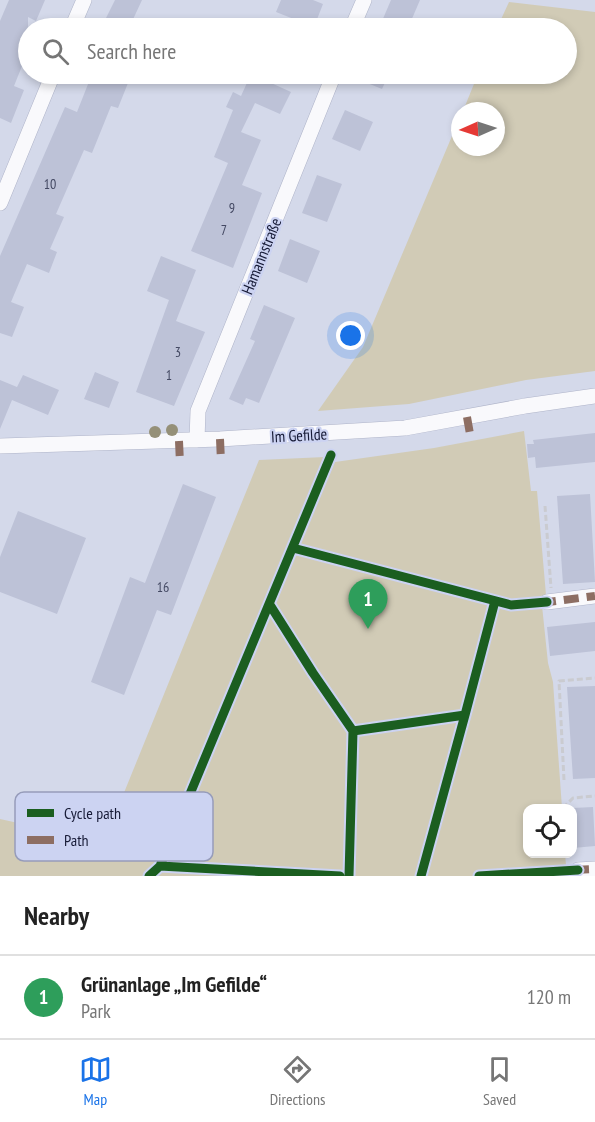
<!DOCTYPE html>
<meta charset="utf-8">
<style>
body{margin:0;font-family:"PT Sans Narrow",sans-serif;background:#f6f6f6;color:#222}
.controls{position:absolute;right:18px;bottom:18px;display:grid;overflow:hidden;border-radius:12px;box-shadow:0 3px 9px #0003}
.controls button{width:54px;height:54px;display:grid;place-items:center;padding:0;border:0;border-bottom:2px solid #e0e0e0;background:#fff;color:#222;font:30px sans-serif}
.compass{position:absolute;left:451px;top:102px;width:54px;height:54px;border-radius:50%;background:#fff;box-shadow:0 3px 9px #0003;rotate:267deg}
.you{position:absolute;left:351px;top:336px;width:21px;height:21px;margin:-15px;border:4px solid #fff;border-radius:50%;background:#1a73e8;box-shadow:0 0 0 9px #1a73e833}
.badge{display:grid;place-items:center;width:39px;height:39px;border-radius:50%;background:#1a73e8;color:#fff;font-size:20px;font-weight:700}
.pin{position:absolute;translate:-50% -50px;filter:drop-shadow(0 2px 3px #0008)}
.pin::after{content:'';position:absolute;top:32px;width:21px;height:18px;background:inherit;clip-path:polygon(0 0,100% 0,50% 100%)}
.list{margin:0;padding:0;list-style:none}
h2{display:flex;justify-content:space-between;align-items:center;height:78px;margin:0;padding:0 24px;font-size:26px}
h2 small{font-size:20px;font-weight:400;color:#767676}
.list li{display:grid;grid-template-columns:39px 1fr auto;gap:18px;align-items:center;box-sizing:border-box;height:84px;padding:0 24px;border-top:2px solid #e0e0e0}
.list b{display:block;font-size:22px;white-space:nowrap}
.list p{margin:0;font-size:20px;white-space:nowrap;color:#767676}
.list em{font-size:20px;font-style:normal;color:#767676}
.icon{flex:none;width:33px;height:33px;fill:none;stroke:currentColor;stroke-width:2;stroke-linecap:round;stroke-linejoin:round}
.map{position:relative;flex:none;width:595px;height:876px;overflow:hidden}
.search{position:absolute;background:#fff;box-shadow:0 3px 9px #0003;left:18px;right:18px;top:18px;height:66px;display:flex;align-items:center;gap:15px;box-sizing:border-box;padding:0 21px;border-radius:33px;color:#767676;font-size:22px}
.sheet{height:162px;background:#fff}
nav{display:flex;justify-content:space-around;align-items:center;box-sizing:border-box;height:84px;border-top:2px solid #e0e0e0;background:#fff;font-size:16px;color:#767676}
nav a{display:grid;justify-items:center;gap:3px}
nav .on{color:#1a73e8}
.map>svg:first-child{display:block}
.green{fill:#d1cbb6}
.building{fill:#bdc2d7}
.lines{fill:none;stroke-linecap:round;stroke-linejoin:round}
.street-casing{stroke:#afb4c9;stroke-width:16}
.path{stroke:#cacbd0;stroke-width:3;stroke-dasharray:6 3;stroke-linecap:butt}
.street{stroke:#f9f9fc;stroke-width:15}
.quiet{stroke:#8d6e63;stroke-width:8;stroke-dasharray:15 8;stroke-linecap:butt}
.cycleway-casing{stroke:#ccd3f2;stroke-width:13}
.cycleway{stroke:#1b5e20;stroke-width:9}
.tree{fill:#959078}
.labels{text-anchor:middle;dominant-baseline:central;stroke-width:4.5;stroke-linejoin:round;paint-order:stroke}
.number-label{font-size:14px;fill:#434862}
.street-label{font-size:16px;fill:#171b37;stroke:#ccd3f2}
.key{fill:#ccd3f2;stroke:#969cba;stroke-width:1.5}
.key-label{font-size:16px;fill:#171b37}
</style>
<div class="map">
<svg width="595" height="876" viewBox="0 0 595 876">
<rect width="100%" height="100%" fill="#d4d9ea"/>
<path class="green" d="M 509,2 L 595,12 L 595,371 L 526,380 L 409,404 L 318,411 L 363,347 L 460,117 L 460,147 L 496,147 L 496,111 L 463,111 L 478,74 L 566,74 L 566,28 L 497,28 Z
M 524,431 L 531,491 L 537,491 L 546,595 L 541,596 L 548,663 L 553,682 L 562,808 L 528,808 L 528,854 L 565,854 L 567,876 L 0,876 L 0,819 L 104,842 L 259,460 L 325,457 L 335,462 L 434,448 Z"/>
<path class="building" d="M 9,0 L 45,0 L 36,21 L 28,17 L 28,51 L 14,86 L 24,90 L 11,123 L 0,118 L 0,21 Z
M 115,0 L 142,0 L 129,28 L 101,28 Z
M 281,0 L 313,0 L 323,4 L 314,27 L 276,12 Z
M 391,0 L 420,0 L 408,28 L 379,28 Z
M 92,74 L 104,74 L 128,83 L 118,108 L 111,106 L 92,153 L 84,150 L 56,214 L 64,217 L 50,249 L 57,252 L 49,273 L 27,264 L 11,302 L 24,307 L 12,337 L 0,333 L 0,256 L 65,107 L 77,112 Z
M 251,74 L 291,92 L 280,114 L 255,103 L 241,132 L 261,140 L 242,185 L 262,193 L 233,268 L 191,251 L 228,163 L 214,157 L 233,110 L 226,107 L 233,92 L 241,96 Z
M 345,74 L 389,74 L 382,89 Z
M 345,110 L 373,122 L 360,151 L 332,139 Z
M 317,175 L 342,184 L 327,222 L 302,213 Z
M 290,239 L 320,251 L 307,283 L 278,271 Z
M 161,256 L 196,270 L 176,321 L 205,332 L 174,406 L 136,392 L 169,300 L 147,291 Z
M 264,305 L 295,318 L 259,403 L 246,398 L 243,405 L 229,399 L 255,341 L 250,339 Z
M 95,372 L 119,382 L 109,408 L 84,399 Z
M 23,375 L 59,390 L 48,415 L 12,400 L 0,429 L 0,380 L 17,387 Z
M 595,433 L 595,462 L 536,468 L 535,457 L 528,458 L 527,444 L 534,444 L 533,440 Z
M 183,484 L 216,497 L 171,615 L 157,610 L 124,695 L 91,682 L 130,577 L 145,583 Z
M 590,494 L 595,582 L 563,584 L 557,496 Z
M 18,511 L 86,538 L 57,614 L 0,592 L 0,557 Z
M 595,622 L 595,651 L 550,656 L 547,627 Z
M 595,686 L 595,778 L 573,779 L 567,687 Z
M 593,807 L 595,846 L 573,848 L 573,808 Z"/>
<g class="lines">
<defs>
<path id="street" d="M 72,28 L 84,0
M 352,28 L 364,0
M 0,203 L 53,74
M 197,440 L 198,411 L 334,74
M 0,446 L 220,439 L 405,428 L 525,406 L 595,396
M 547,602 L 595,596
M 578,870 L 595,869"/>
</defs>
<use href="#street" class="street-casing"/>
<path class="path" d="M 545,506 L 551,588
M 564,780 L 559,681 L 595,678
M 563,808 L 573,798 L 595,796"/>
<use href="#street" class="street"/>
<path class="quiet" d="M 467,417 L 470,434
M 220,439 L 221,461
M 179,441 L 180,463
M 541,603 L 595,596
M 574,870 L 595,869"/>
<defs>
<path id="cycleway" d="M 293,548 L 511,605 L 547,602
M 270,605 L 313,673 L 353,731 L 349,876
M 353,731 L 465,715 L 495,601
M 160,866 L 340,876
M 149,876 L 160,866 L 331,455
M 421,876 L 465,715
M 479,876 L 578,870"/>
</defs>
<use href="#cycleway" class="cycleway-casing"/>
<use href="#cycleway" class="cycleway"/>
</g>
<g class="tree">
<circle cx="172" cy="430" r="6"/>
<circle cx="155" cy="432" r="6"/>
</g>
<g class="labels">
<g class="number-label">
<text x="50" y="184">10</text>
<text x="232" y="208">9</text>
<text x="224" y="230">7</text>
<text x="178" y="352">3</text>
<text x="169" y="375">1</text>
<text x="163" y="587">16</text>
</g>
<g class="street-label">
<text transform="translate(261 256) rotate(-68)">Hamannstraße</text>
<text transform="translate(299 435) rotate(-3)">Im Gefilde</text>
</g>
</g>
<rect x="15" y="792" width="198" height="69" rx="9" class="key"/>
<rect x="27" y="809" width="27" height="8" fill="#1b5e20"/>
<rect x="27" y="836" width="27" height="8" fill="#8d6e63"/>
<g class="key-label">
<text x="64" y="819">Cycle path</text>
<text x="64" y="846">Path</text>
</g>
</svg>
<div class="controls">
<button><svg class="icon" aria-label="locate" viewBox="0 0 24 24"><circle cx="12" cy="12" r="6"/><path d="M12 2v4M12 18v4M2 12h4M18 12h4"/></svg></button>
</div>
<svg class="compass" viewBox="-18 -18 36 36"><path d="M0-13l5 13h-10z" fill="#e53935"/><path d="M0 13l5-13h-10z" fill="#767676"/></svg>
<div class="you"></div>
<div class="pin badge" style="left:368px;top:629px;background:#2e9e5b">1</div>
<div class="search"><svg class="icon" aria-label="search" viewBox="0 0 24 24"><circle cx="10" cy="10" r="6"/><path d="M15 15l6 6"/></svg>Search here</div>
</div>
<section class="sheet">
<h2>Nearby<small></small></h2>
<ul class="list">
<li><span class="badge" style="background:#2e9e5b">1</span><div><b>Grünanlage „Im Gefilde“</b><p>Park</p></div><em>120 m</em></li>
</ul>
</section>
<nav>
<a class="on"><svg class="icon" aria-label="map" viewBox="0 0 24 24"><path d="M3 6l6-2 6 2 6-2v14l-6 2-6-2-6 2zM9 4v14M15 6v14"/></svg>Map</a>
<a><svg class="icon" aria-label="directions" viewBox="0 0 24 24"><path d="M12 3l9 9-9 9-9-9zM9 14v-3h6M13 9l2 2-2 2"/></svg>Directions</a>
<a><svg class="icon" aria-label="saved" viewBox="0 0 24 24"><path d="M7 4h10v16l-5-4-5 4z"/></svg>Saved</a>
</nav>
